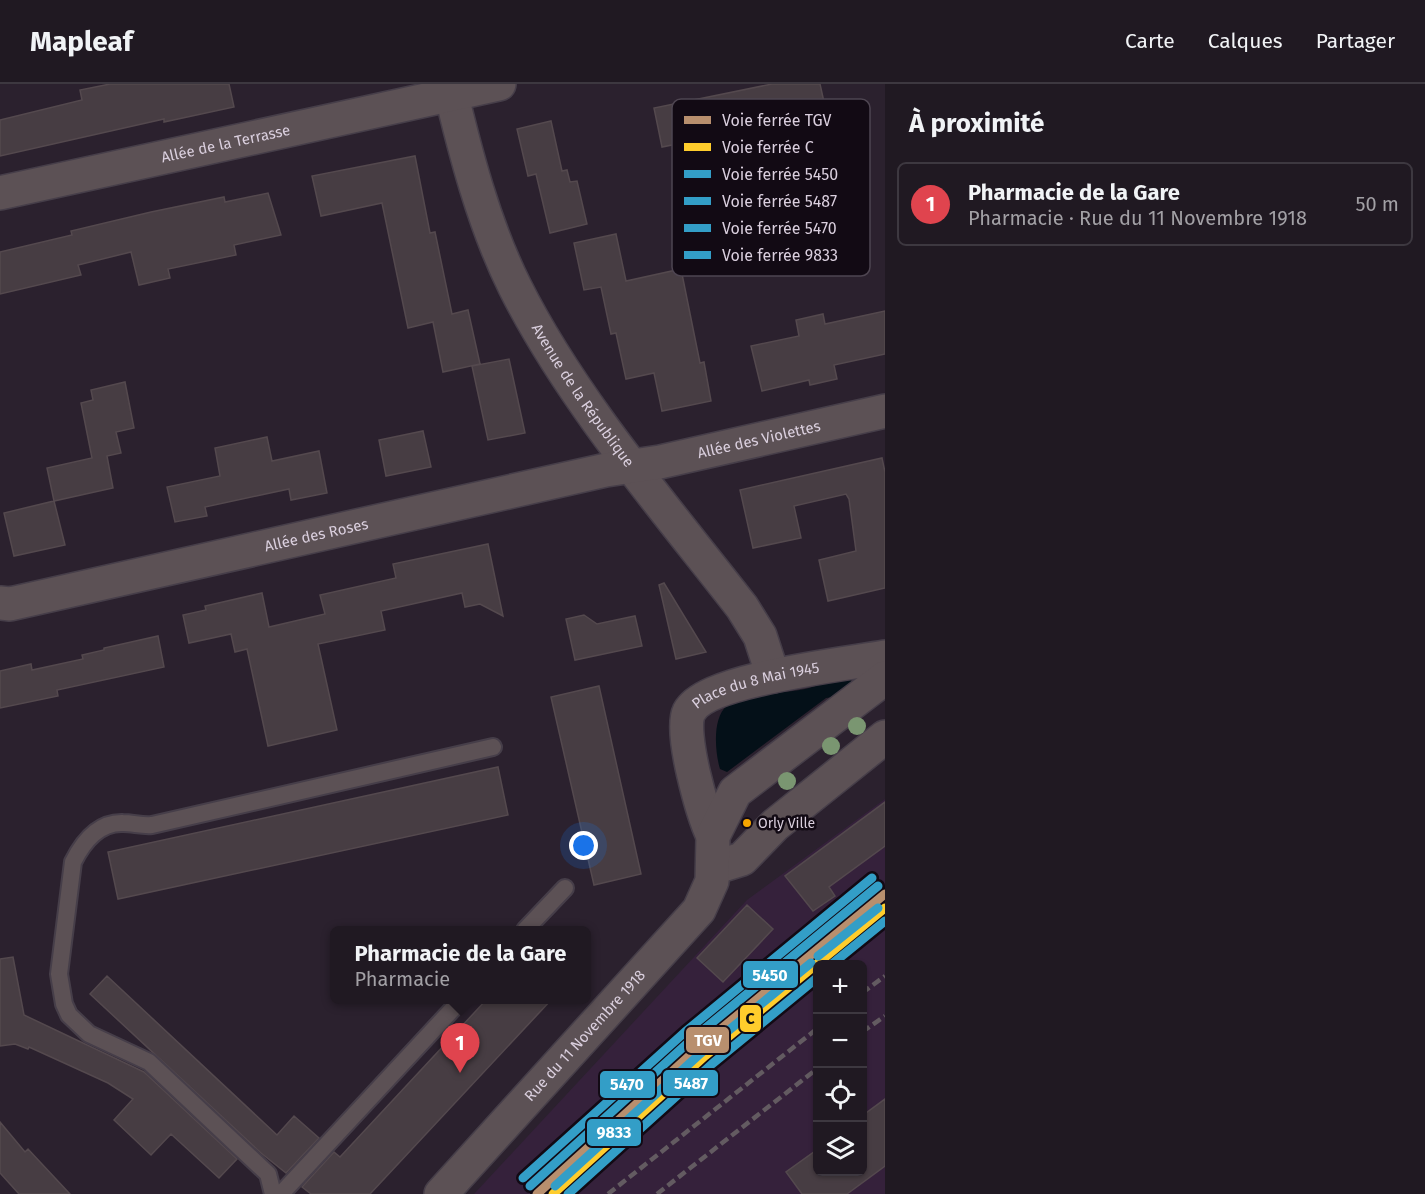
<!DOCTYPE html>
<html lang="fr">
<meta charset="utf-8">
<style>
body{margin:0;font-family:"Fira Sans",sans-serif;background:#2d262f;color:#f1f3f6}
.controls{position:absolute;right:18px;bottom:18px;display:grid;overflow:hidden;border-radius:9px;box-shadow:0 2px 4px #0004}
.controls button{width:54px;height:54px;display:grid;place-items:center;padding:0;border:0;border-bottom:2px solid #3d3840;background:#201922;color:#f1f3f6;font:30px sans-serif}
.you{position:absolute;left:584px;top:762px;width:21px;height:21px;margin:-15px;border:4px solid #fff;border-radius:50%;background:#1a73e8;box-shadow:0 0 0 9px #1a73e833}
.badge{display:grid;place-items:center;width:39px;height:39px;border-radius:50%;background:#9d92a0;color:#fff;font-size:20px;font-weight:700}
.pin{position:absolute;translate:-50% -50px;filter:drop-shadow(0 2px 3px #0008)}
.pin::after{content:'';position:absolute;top:32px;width:21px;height:18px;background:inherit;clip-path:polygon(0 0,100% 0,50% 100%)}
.popup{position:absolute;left:330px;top:842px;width:261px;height:78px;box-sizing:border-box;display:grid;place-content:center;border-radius:9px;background:#201922;filter:drop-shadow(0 2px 4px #0005);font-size:20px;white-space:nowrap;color:#a2a0a5}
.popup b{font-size:22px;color:#f1f3f6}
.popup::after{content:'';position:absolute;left:50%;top:100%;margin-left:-12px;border:12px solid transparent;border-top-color:#201922}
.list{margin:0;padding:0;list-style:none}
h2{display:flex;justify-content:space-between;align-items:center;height:78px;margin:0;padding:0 24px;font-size:26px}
h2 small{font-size:20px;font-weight:400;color:#a2a0a5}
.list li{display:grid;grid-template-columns:39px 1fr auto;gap:18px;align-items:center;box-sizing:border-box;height:84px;margin:0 12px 12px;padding:0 12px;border:2px solid #3d3840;border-radius:9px}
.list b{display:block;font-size:22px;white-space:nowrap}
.list p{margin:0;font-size:20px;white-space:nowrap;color:#a2a0a5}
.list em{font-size:20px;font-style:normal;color:#a2a0a5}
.icon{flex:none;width:33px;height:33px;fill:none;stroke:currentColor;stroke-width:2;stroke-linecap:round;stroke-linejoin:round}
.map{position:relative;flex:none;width:885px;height:1110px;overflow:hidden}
header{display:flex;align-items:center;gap:36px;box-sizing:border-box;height:84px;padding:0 30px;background:#201922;border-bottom:2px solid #3d3840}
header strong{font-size:28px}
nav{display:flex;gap:33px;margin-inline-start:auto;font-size:21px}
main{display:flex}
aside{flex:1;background:#201922}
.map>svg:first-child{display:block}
.built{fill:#35213b;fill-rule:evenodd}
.water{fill:#041018}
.building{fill:#473d43;stroke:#54494e;stroke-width:1.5}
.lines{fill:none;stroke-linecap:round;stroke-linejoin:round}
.lane-casing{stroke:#463e49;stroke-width:20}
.street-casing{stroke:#463e49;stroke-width:36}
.lane{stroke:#5c5155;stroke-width:16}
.street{stroke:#5c5155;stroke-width:33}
.rail{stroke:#635b61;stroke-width:4.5;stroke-dasharray:9 4.5;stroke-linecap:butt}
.rail-1-casing{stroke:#120a14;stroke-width:14}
.rail-2-casing{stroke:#120a14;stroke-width:14}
.rail-3-casing{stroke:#120a14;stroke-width:14}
.rail-4-casing{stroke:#120a14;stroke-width:14}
.rail-5-casing{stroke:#120a14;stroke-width:14}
.rail-6-casing{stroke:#120a14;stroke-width:14}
.rail-1{stroke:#b88f6e;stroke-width:9}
.rail-2{stroke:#ffcd2c;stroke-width:9}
.rail-3{stroke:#339ec7;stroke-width:9}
.rail-4{stroke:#339ec7;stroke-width:9}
.rail-5{stroke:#339ec7;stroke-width:9}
.rail-6{stroke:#339ec7;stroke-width:9}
.tree{fill:#7a9671}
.bus-dot{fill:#f7a600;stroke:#120a14;stroke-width:2}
.labels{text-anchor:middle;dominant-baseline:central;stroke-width:5;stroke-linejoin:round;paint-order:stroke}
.bus-label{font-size:14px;fill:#dacfde;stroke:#120a14;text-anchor:start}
.street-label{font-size:15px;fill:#dacfde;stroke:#120a14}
.key{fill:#120a14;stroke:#4e4551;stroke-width:1.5}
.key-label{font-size:16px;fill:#dacfde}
.line-badge{stroke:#120a14;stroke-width:2}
.badge-label{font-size:16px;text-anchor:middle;font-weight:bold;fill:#fff}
.pale-badge-label{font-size:16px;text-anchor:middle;font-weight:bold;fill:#111}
</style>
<header>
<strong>Mapleaf</strong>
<nav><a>Carte</a><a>Calques</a><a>Partager</a></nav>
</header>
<main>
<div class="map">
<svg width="885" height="1110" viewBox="0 0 885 1110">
<rect width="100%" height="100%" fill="#2b212e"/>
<path class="built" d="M 885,715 L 885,1110 L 474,1110 L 747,816 ZM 818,880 L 862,880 L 862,1088 L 818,1088 Z"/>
<path class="water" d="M 849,590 L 852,600 L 833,613 L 826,614 L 727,688 L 720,685 C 715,669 712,633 727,622 C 753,605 791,612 818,601 C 829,596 838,593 849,590 Z"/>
<path class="building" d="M 110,0 L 229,0 L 234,23 L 164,38 L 164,35 L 0,72 L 0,36 L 82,16 L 80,6 Z
M 772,0 L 820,0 L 826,27 L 801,32 L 802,37 L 746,50 L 750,64 L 691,76 L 687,58 L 662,63 L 654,24 Z
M 551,37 L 562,87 L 567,86 L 570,98 L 577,97 L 587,140 L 550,149 L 536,90 L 528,92 L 517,45 Z
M 415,72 L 430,149 L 435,148 L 452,230 L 468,226 L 480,280 L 443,288 L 433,238 L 408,244 L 382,119 L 321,132 L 312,92 Z
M 268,109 L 281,151 L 234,161 L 236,171 L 168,185 L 170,194 L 139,201 L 131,168 L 78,181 L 81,191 L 0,210 L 0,168 L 72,151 L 71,147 L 151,128 L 224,113 L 225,118 Z
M 824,140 L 829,166 L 782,177 L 777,150 Z
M 616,150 L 626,197 L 681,185 L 700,279 L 704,278 L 711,317 L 662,327 L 654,289 L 626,295 L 616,249 L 611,250 L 601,203 L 584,206 L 574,159 Z
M 885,227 L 885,270 L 834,281 L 837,295 L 810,301 L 809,296 L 762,307 L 751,262 L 799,252 L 796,236 L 823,230 L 825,240 Z
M 509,275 L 525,349 L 488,356 L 472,282 Z
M 125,298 L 134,344 L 116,348 L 121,369 L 107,372 L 113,404 L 54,417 L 47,384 L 92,374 L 81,319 L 93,316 L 91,306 Z
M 423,347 L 431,383 L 386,392 L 379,356 Z
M 267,353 L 272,377 L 319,367 L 327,409 L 291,416 L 289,405 L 205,423 L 207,432 L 175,438 L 167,403 L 220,392 L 215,364 Z
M 882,374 L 885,388 L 885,504 L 828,517 L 819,476 L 856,467 L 849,415 L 846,410 L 794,422 L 801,454 L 753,464 L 740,406 Z
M 54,417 L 65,461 L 14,472 L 4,429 Z
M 488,460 L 503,532 L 480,520 L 465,523 L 462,509 L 381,527 L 385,546 L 318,560 L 337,646 L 268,662 L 247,565 L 235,568 L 231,550 L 189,559 L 183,531 L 206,526 L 205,522 L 262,509 L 269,543 L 325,530 L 320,511 L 396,494 L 393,480 Z
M 664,499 L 706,568 L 676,575 L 659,501 Z
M 584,531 L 597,540 L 635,532 L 642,562 L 575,576 L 566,535 Z
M 158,552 L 164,583 L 57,606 L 58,612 L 0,624 L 0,587 L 31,580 L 32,586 L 83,575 L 82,571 L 104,566 L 104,564 Z
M 599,602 L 641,790 L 594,801 L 551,613 Z
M 498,683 L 508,731 L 118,815 L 108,768 Z
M 885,718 L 885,762 L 829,803 L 835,812 L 813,827 L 785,792 Z
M 747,821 L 773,845 L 723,898 L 697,874 Z
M 13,873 L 24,931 L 144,988 L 237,1075 L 219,1094 L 171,1050 L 151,1071 L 114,1036 L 133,1015 L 108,999 L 29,963 L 28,965 L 15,960 L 0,962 L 0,875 Z
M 107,892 L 277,1051 L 294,1032 L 319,1054 L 286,1089 L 261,1069 L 90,910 Z
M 487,915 L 552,915 L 370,1110 L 311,1110 L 302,1103 L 334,1068 L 340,1073 Z
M 885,1015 L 885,1082 L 847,1110 L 802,1110 L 786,1088 L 818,1065 L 818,1088 L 862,1088 L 862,1032 Z
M 0,1038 L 25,1068 L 28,1065 L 70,1110 L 19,1110 L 0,1089 Z"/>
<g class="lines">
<defs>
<path id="lane" d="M 525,846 L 565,804
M 273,1110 L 268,1090 L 149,978 L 89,950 L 69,931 L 64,920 L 59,890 L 73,778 C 83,758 98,738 123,739 C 133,739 142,742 152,741 L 493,663
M 281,1110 L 461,916"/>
<g id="street">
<path id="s1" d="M 449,0 C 465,68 484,141 515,203 C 571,315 665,424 742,523 L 760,552 L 773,592"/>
<path id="s2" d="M 0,109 L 499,0"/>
<path id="s3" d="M 0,519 L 10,520 L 606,386 L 660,378 L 885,327"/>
<path id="s4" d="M 713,752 C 703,731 679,648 689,628 C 706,595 847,580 885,573"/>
<path d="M 713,784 L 742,775 L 775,741 L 885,653"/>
<path id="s5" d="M 441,1110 L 699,826 L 712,797 L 713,752 L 735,708 L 885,594"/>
</g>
</defs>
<use href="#lane" class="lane-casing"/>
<use href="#street" class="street-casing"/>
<use href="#lane" class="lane"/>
<use href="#street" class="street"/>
<path class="rail" d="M 862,909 L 885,892
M 862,948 L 885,932
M 608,1110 L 818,944
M 657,1110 L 818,984"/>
<defs>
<path id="rail-1" d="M 537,1110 L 698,964 L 885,810"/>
<path id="rail-2" d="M 553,1110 L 705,972 L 885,824"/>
<path id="rail-3" d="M 530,1102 L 691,956 L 878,802"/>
<path id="rail-4" d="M 832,880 L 885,837
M 568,1110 L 712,980 L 818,893"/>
<path id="rail-5" d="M 523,1094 L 685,948 L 872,794"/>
<path id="rail-6" d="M 818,872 L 878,824
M 555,1102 L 701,969 L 811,879"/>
</defs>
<use href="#rail-1" class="rail-1-casing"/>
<use href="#rail-2" class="rail-2-casing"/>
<use href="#rail-3" class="rail-3-casing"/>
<use href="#rail-4" class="rail-4-casing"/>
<use href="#rail-5" class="rail-5-casing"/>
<use href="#rail-6" class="rail-6-casing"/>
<use href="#rail-1" class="rail-1"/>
<use href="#rail-2" class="rail-2"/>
<use href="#rail-3" class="rail-3"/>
<use href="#rail-4" class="rail-4"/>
<use href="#rail-5" class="rail-5"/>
<use href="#rail-6" class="rail-6"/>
</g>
<g class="tree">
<circle cx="857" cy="642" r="9"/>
<circle cx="831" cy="662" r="9"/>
<circle cx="787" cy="697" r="9"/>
</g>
<circle class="bus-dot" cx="747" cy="739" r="5"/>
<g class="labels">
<g class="bus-label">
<text x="758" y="739">Orly Ville</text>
</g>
<g class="street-label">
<text stroke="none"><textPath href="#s2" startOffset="231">Allée de la Terrasse</textPath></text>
<text stroke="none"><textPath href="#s1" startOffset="342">Avenue de la République</textPath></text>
<text stroke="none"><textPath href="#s3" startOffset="777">Allée des Violettes</textPath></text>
<text stroke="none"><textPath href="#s3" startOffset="324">Allée des Roses</textPath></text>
<text stroke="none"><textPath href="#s4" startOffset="202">Place du 8 Mai 1945</textPath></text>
<text stroke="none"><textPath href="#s5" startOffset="214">Rue du 11 Novembre 1918</textPath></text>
</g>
</g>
<rect x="672" y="15" width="198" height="177" rx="9" class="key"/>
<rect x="684" y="32" width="27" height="8" fill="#b88f6e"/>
<rect x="684" y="59" width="27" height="8" fill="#ffcd2c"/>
<rect x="684" y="86" width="27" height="8" fill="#339ec7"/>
<rect x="684" y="113" width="27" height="8" fill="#339ec7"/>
<rect x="684" y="140" width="27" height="8" fill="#339ec7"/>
<rect x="684" y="167" width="27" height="8" fill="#339ec7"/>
<g class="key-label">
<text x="722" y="42">Voie ferrée TGV</text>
<text x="722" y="69">Voie ferrée C</text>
<text x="722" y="96">Voie ferrée 5450</text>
<text x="722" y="123">Voie ferrée 5487</text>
<text x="722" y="150">Voie ferrée 5470</text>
<text x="722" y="177">Voie ferrée 9833</text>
</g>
<g class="line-badge">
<rect x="742" y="876" width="57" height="29" rx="6" fill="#339ec7"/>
<rect x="739" y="920" width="23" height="29" rx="6" fill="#ffcd2c"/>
<rect x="685" y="942" width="45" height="28" rx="6" fill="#b88f6e"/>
<rect x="662" y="985" width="57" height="28" rx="6" fill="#339ec7"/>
<rect x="599" y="986" width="57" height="29" rx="6" fill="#339ec7"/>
<rect x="586" y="1034" width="56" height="29" rx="6" fill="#339ec7"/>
</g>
<g class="badge-label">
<text x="770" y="897">5450</text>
<text x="708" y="962">TGV</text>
<text x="691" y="1005">5487</text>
<text x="627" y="1006">5470</text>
<text x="614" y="1054">9833</text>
</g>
<g class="pale-badge-label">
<text x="750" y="940">C</text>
</g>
</svg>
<div class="controls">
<button>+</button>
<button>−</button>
<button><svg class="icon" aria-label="locate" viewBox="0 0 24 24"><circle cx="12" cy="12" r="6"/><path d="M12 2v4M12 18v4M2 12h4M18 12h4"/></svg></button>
<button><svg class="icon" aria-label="layers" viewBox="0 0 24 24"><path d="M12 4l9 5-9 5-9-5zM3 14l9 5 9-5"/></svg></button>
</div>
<div class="you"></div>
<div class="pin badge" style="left:460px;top:989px;background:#e0444e">1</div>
<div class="popup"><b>Pharmacie de la Gare</b>Pharmacie</div>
</div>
<aside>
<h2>À proximité<small></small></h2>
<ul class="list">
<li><span class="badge" style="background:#e0444e">1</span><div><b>Pharmacie de la Gare</b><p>Pharmacie · Rue du 11 Novembre 1918</p></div><em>50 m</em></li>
</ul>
</aside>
</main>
